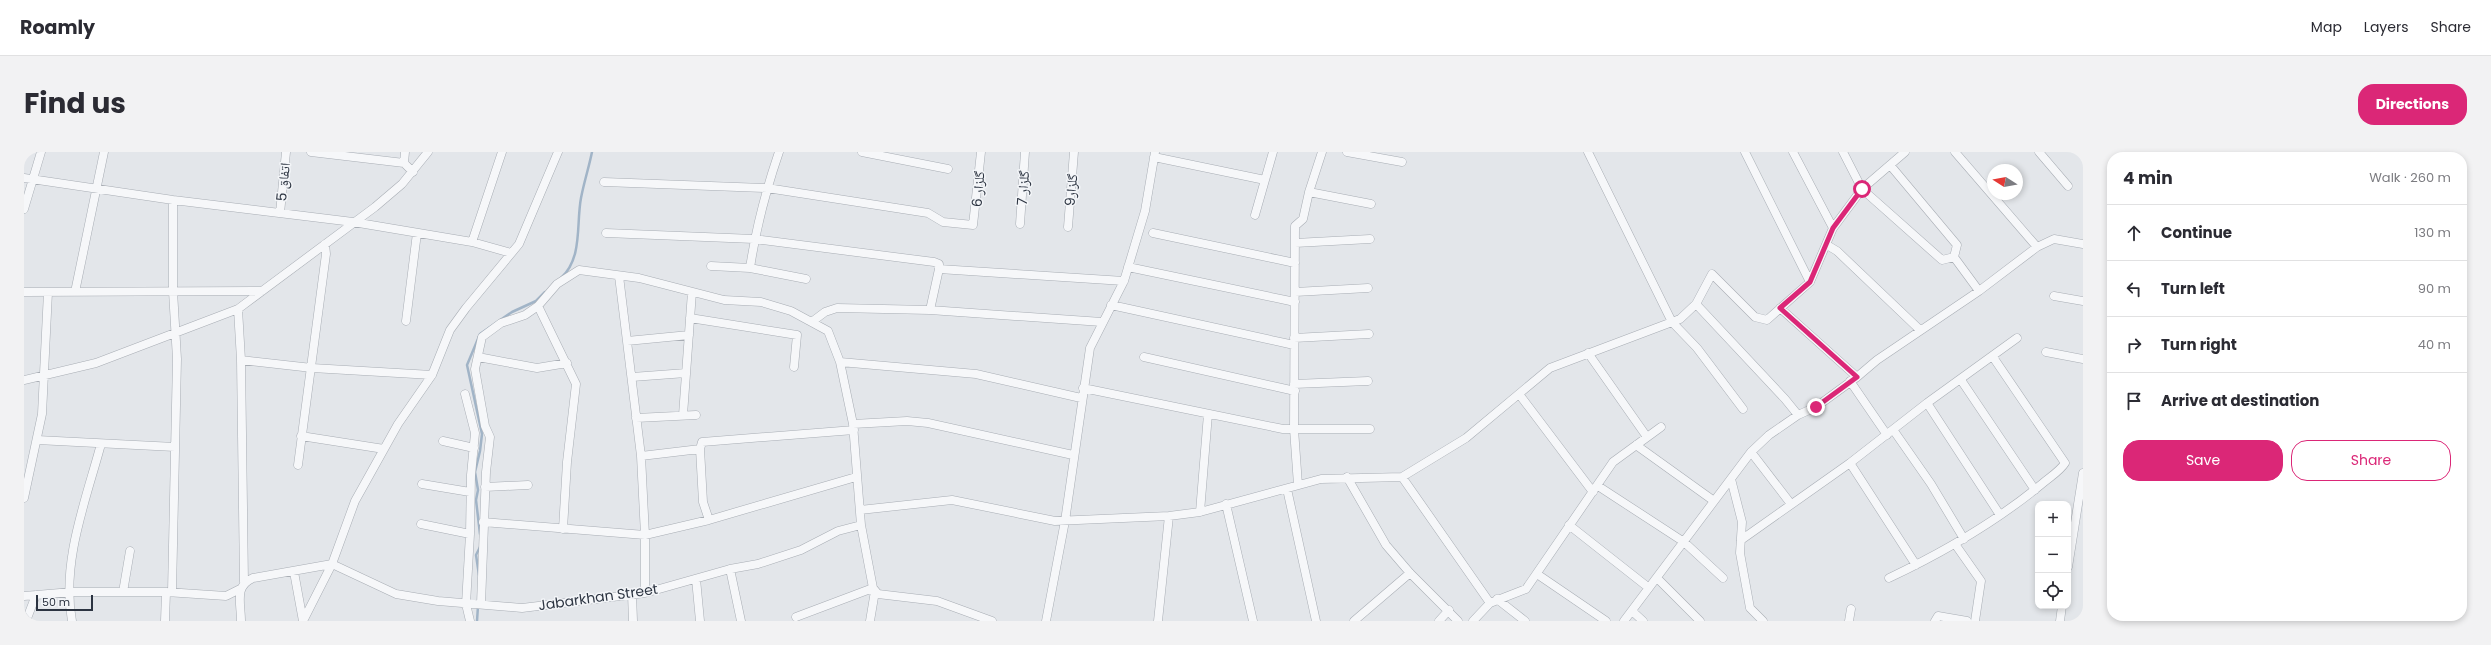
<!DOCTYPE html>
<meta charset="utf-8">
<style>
body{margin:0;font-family:Poppins,"Noto Naskh Arabic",sans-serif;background:#f2f2f3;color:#2b2b33}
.controls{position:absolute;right:12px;bottom:12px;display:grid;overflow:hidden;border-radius:8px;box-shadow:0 2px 6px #0003}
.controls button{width:36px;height:36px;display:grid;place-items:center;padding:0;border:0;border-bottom:1px solid #e1e1e2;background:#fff;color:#2b2b33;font:20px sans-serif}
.compass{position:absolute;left:1963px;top:12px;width:36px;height:36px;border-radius:50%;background:#fff;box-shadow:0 2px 6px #0003;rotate:281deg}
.scale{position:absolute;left:12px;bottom:10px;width:57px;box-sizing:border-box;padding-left:4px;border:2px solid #2c3441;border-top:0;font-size:11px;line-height:14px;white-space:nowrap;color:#2c3441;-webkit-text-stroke:3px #f3f5f8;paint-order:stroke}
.stop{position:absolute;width:12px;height:12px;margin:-9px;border:3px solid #db2777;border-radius:50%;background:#fff}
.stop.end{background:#db2777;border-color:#fff;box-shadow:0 1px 4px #0008}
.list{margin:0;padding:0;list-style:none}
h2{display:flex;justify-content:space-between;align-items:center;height:52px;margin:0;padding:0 16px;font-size:17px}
h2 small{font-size:13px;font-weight:400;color:#7c7c81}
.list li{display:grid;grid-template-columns:26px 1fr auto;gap:12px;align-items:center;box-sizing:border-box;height:56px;padding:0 16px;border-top:1px solid #e1e1e2}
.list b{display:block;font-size:15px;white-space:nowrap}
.list em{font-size:13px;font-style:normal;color:#7c7c81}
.actions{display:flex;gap:8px;padding:12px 16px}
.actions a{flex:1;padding:9px 0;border:1px solid #db2777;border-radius:16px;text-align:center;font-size:14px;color:#db2777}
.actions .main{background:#db2777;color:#fff}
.icon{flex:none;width:22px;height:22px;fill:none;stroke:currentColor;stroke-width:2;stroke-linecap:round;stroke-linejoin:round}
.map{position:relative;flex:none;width:2059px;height:469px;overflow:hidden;border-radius:16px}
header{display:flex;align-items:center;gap:24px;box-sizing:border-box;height:56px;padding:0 20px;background:#fff;border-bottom:1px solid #e1e1e2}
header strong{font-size:19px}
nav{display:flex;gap:22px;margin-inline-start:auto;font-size:14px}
.intro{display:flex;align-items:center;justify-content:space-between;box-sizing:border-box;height:96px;padding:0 24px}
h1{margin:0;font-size:28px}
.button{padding:10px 18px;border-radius:16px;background:#db2777;color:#fff;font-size:14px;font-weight:700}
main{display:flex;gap:24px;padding:0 24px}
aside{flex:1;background:#fff;border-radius:16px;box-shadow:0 2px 6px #0003}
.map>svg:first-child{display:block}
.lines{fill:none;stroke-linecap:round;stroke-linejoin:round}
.stream{stroke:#a1b4c7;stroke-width:2.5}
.street-casing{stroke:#a8adb4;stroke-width:9}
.street{stroke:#f6f7f9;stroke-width:8}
.route{stroke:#db2777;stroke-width:5}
.labels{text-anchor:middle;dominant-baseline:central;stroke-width:3;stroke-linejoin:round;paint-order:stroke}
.street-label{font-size:14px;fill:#2c3441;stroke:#f3f5f8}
</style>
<header>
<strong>Roamly</strong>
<nav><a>Map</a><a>Layers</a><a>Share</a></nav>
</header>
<div class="intro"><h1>Find us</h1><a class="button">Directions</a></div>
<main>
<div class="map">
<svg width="2059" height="469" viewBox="0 0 2059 469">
<rect width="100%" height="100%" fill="#e3e6ea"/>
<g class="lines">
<path class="stream" d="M 537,126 C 559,106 552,72 557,46 C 560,30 565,15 568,0
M 456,382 L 452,348 L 454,338 L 451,320 L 456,299 L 458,282 L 443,213 L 456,182 L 488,160 L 512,149 L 521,140
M 455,423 L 452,403 L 456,395
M 453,469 L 454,454"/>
<defs>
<path id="street" d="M 287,0 L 380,11 L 389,20
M 838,0 L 924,17
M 1323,0 L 1378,10
M 1564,0 L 1648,170 L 1673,196 L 1719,257
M 1721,0 L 1786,130
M 1769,0 L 1809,76
M 1819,0 L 1838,37 L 1918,108 L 1930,105
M 1931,0 L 2013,95
M 2015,0 L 2044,34
M 1130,5 L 1241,28
M 380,11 L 381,0
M 1866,13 L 1933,93 L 1930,105 L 1955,139
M 0,26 L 149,48 L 329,70 L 448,90 L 487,101
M 580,30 L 743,36 L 904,61 L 919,70 L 949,73 L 957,0
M 1285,40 L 1347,52
M 0,57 L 17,0
M 256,61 L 262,0
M 1231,63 L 1249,0
M 996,72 L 1001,0
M 1044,75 L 1050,0
M 582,81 L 730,87 L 910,110 L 915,112 L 915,117 L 906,158
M 1129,81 L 1271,111
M 448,90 L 478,0
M 1271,91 L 1346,87
M 1803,93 L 1813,99 L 1896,178
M 687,114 L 726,116 L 782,127
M 1104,115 L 1271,150
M 726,116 C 732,76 742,38 755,0
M 915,117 L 1100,129
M 595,124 L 617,304 L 621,383 L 621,441
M 0,140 L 238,139
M 51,140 L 80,0
M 1271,140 L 1344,136
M 2030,144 L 2059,149
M 1672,152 L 1761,247 L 1774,263
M 1087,153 L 1270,193
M 514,154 L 552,232 L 543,310 L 539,377
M 1756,156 L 1833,225
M 214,157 L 217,208 L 220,430
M 666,166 L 773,183 L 770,215
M 382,169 L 393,81
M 789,169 L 801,160 L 813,156 L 906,158 L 1078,170
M 1270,186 L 1345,182
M 603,189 L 665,183
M 2022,200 L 2059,207
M 1564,201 L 1623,285
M 454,205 L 513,216 L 543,211
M 1120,205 L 1271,239
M 217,208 L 288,216 L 408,223
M 816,210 L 952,222 L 1057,246
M 608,225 L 662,221
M 0,228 L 72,211 L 214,157 L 351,55 L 378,32 L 404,0
M 1937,228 L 2011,338
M 1826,229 L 1863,283
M 1270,232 L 1344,229
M 1059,236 L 1259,277 L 1346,277
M 441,242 L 451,281 L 447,323 L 446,382 L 442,452 L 446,469
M 1495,242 L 1569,340
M 1903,251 L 1976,363
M 659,263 L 668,140
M 612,266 L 672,263
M 829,272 L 883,269 L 904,271 L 1049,303
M 1870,279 L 1907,332 L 1940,387
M 277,284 L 360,297
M 13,288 L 151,295
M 419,289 L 450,296
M 1612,293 L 1690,349
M 1727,300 L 1767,352
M 617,304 L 676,297
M 1826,311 L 1892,413
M 274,313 L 302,102 L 301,92
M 1323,325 L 1362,393 L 1386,421 L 1434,469
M 1378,325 L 1466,451
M 1707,327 L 1718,370 L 1716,401 L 1726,456 L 1739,469
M 398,332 L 446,340
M 1274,333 L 1270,277 L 1271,74 L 1279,67 L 1285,40 L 1298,0
M 1574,334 L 1660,390 L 1699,426
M 461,335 L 504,333
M 1263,337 L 1292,469
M 0,346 L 18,262 L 24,140
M 1202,352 L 1229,469
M 836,358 L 928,348 L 1031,369 L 1145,364 L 1176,360 L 1297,327 L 1378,325 L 1442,286 L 1526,216 L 1656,167 L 1672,152 L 1688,122 L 1731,165 L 1743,168 L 1786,130 L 1809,76 L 1838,37 L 1881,0
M 1176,360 L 1184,262
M 685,368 L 679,350 L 676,297 L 678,290 L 830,278
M 459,370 L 621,383 L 685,368 L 832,325
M 397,372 L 446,382
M 1545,373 L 1625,436
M 1717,388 L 1826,311 L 1903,251 L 1993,186
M 1931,392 L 1957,429 L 1951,469
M 308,412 L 372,442 L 414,449 L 498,456 L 621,441 L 706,417 L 734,412 L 777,398 L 814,379 L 837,373
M 2044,415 L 2059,321
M 706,417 L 717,469
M 270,420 L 279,469
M 1513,422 L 1582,469
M 1633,426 L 1676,469
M 1865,426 C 1920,400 1972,370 2019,331 C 2026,325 2036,319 2041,311 L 1969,205
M 672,427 L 676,469
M 99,440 L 106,399
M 148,440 L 153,207 L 149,139 L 149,48
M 608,442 L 609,469
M 0,444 L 48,440 L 142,440 L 202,444 L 216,437
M 1473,447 L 1501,469
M 457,452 L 462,320 L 466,285 L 461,274 L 451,217 L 458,185 L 477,171 L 501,163 L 514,154 L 533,132 L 555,118 L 615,126 L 700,148 L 737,150 L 767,159 L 804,179 L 816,210 L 829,272 L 837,373 L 849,436 L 854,442 L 913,449 L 968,469
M 1608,459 L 1619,469
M 772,465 L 849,436
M 2,469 L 12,443
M 48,469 C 37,410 62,348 77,292
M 141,469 L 142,440
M 217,469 C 217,451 210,434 229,426 L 308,412
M 279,469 L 308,412 L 331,349 L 374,272 L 408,223 L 426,178 L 442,156 L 495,92 L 534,0
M 846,469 L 851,439
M 1022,469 L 1041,369 L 1066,196 L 1100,129 L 1121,59 L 1131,0
M 1134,469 L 1145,364
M 1330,469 L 1386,421
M 1415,469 L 1425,458
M 1449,469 L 1466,451 L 1502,437 L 1589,310 L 1637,275
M 1600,469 L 1727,300 L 1745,283 L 1774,263 L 1792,255 L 1833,225 L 1853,208 L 1955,139 L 2013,95 L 2030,87 L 2059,92
M 1825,469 L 1827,457
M 1911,469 L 1914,464 L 1943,469
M 2036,469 L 2038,454"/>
</defs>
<use href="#street" class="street-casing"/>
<use href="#street" class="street"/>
</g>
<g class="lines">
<path class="route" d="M 1792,255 L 1833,225 L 1756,156 L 1786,130 L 1809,76 L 1838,37"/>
</g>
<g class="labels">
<g class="street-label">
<text transform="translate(259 30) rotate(-84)">اتفاق 5</text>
<text transform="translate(999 36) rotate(-86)">گلزار 7</text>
<text transform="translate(954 37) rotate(-85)">گلزار 6</text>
<text transform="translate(1047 38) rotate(-85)">گلزار9</text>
<text transform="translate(574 445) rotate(-8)">Jabarkhan Street</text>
</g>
</g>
</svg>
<div class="controls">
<button>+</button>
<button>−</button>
<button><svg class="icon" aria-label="locate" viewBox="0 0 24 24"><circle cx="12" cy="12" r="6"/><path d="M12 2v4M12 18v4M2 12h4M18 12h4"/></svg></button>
</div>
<svg class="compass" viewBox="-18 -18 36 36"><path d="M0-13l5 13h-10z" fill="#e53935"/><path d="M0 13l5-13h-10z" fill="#7c7c81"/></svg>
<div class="scale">50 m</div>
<div class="stop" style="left:1838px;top:37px"></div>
<div class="stop end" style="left:1792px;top:255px"></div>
</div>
<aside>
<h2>4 min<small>Walk · 260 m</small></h2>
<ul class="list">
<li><svg class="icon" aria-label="ahead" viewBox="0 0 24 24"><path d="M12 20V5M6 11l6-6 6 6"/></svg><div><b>Continue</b></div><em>130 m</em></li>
<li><svg class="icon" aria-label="left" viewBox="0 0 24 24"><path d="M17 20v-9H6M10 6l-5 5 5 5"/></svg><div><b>Turn left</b></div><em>90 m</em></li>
<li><svg class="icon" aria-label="right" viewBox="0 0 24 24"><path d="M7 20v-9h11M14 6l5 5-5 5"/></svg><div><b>Turn right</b></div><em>40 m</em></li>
<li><svg class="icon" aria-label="arrive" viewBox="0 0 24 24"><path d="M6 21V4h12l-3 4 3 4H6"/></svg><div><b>Arrive at destination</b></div></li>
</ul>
<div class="actions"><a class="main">Save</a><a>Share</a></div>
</aside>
</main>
